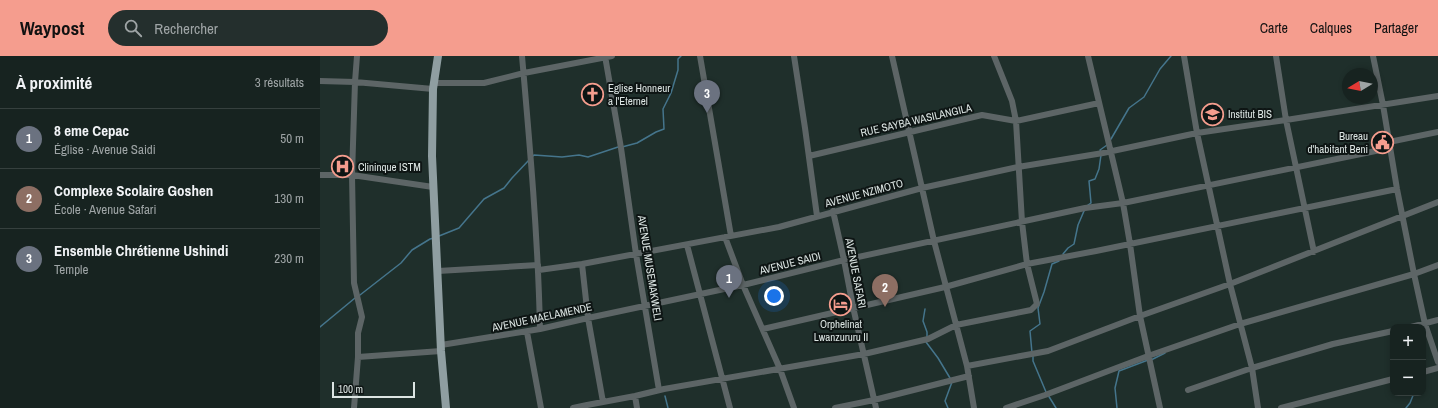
<!DOCTYPE html>
<html lang="fr">
<meta charset="utf-8">
<style>
body{margin:0;font-family:"Archivo Narrow",sans-serif;background:#242f2d;color:#f1f3f6}
.controls{position:absolute;right:12px;bottom:12px;display:grid;overflow:hidden;border-radius:8px;box-shadow:0 2px 6px #0003}
.controls button{width:36px;height:36px;display:grid;place-items:center;padding:0;border:0;border-bottom:1px solid #36403e;background:#172320;color:#f1f3f6;font:20px sans-serif}
.compass{position:absolute;left:1022px;top:12px;width:36px;height:36px;border-radius:50%;background:#172320;box-shadow:0 2px 6px #0003;rotate:260deg}
.scale{position:absolute;left:12px;bottom:10px;width:83px;box-sizing:border-box;padding-left:4px;border:2px solid #dce5e3;border-top:0;font-size:11px;line-height:14px;white-space:nowrap;color:#dce5e3;-webkit-text-stroke:3px #0e1514;paint-order:stroke}
.you{position:absolute;left:454px;top:240px;width:14px;height:14px;margin:-10px;border:3px solid #fff;border-radius:50%;background:#1a73e8;box-shadow:0 0 0 6px #1a73e833}
.badge{display:grid;place-items:center;width:26px;height:26px;border-radius:50%;background:#f59d8e;color:#fff;font-size:13px;font-weight:700}
.pin{position:absolute;translate:-50% -33px;filter:drop-shadow(0 1px 2px #0008)}
.pin::after{content:'';position:absolute;top:21px;width:14px;height:12px;background:inherit;clip-path:polygon(0 0,100% 0,50% 100%)}
.list{margin:0;padding:0;list-style:none}
h2{display:flex;justify-content:space-between;align-items:center;height:52px;margin:0;padding:0 16px;font-size:17px}
h2 small{font-size:13px;font-weight:400;color:#9ea4a5}
.list li{display:grid;grid-template-columns:26px 1fr auto;gap:12px;align-items:center;box-sizing:border-box;height:60px;padding:0 16px;border-top:1px solid #36403e}
.list b{display:block;font-size:15px;white-space:nowrap}
.list p{margin:0;font-size:13px;white-space:nowrap;color:#9ea4a5}
.list em{font-size:13px;font-style:normal;color:#9ea4a5}
.icon{flex:none;width:22px;height:22px;fill:none;stroke:currentColor;stroke-width:2;stroke-linecap:round;stroke-linejoin:round}
.map{position:relative;flex:none;width:1118px;height:352px;overflow:hidden}
header{display:flex;align-items:center;gap:24px;box-sizing:border-box;height:56px;padding:0 20px;background:#f59d8e;color:#111}
header strong{font-size:19px}
nav{display:flex;gap:22px;margin-inline-start:auto;font-size:14px}
.search{width:280px;height:36px;background:#242f2d;display:flex;align-items:center;gap:10px;box-sizing:border-box;padding:0 14px;border-radius:22px;color:#9ea4a5;font-size:15px}
main{display:flex}
aside{flex:1;background:#172320}
.map>svg:first-child{display:block}
.lines{fill:none;stroke-linecap:round;stroke-linejoin:round}
.stream{stroke:#45758c;stroke-width:1.5}
.minor{stroke:#5d6566;stroke-width:6}
.major{stroke:#8f9ea1;stroke-width:8}
.labels{text-anchor:middle;dominant-baseline:central;stroke-width:4;stroke-linejoin:round;paint-order:stroke}
.poi-label{font-size:11px;fill:#dce5e3;stroke:#0e1514;text-anchor:start}
.street-label{font-size:11px;fill:#dce5e3;stroke:#0e1514}
</style>
<header>
<strong>Waypost</strong>
<div class="search"><svg class="icon" aria-label="search" viewBox="0 0 24 24"><circle cx="10" cy="10" r="6"/><path d="M15 15l6 6"/></svg>Rechercher</div>
<nav><a>Carte</a><a>Calques</a><a>Partager</a></nav>
</header>
<main>
<aside>
<h2>À proximité<small>3 résultats</small></h2>
<ul class="list">
<li><span class="badge" style="background:#6b7280">1</span><div><b>8 eme Cepac</b><p>Église · Avenue Saidi</p></div><em>50 m</em></li>
<li><span class="badge" style="background:#8d6e63">2</span><div><b>Complexe Scolaire Goshen</b><p>École · Avenue Safari</p></div><em>130 m</em></li>
<li><span class="badge" style="background:#6b7280">3</span><div><b>Ensemble Chrétienne Ushindi</b><p>Temple</p></div><em>230 m</em></li>
</ul>
</aside>
<div class="map">
<svg width="1118" height="352" viewBox="0 0 1118 352">
<rect width="100%" height="100%" fill="#1f2f2b"/>
<g class="lines">
<path class="stream" d="M 791,83 L 809,52 L 824,41 L 840,13 L 851,0
M 302,91 L 317,87 L 336,76 L 344,73 L 343,53 L 351,37 L 358,14 L 358,3 L 361,0
M 781,96 L 780,94 L 787,89
M 213,100 L 214,99 L 242,101 L 259,99 L 268,101 L 298,91
M 768,149 L 771,147 L 769,125 L 775,123 L 779,113 L 781,99
M 119,180 L 139,172 L 164,143 L 184,132 L 192,122 L 209,104
M 743,198 L 748,192 L 754,188 L 758,169 L 764,155
M 40,239 L 81,207 L 92,194 L 110,183 L 114,182
M 605,253 L 603,265 L 607,276 L 607,282
M 0,271 L 35,242
M 606,286 L 618,302 L 630,322
M 712,297 L 710,275 L 720,268 L 718,252 L 724,236 L 732,208 L 739,205
M 713,300 L 713,305 L 726,336
M 831,304 L 845,297
M 728,339 L 736,352
M 345,340 L 348,352
M 628,352 L 625,345 L 632,326
M 797,352 L 795,332 L 799,315 L 828,304
M 1086,352 L 1090,347 L 1094,337"/>
<path class="minor" d="M 202,0 C 210,91 218,182 220,273
M 285,0 L 301,92 L 316,198 L 339,334
M 380,0 L 411,180
M 474,0 L 485,72 L 497,160
M 572,0 L 614,185 L 647,310 L 654,352
M 768,0 L 803,147 L 810,188 L 820,260 L 840,352
M 864,0 L 877,77 L 910,228 L 932,312 L 938,352
M 956,0 L 966,64 L 994,196
M 1053,0 L 1063,49 L 1077,133 L 1094,218 L 1105,268 L 1118,306
M 0,25 L 35,26 L 113,33
M 114,27 L 164,27 L 204,17 L 292,0
M 1069,86 L 1118,76
M 489,100 L 662,59 L 696,65 L 779,47
M 0,119 L 32,119 L 113,131
M 513,155 L 524,204 L 533,251 L 556,352
M 405,181 L 423,229 L 460,313 L 474,352
M 367,189 L 410,352
M 262,208 L 268,262 L 283,346
M 219,214 L 262,208 L 459,171 L 602,132 L 698,111 L 783,97 L 877,77 L 966,64 L 1118,40
M 118,215 L 218,209
M 1091,271 L 1118,264
M 443,273 L 625,231 L 707,208 L 776,195 L 1077,133
M 207,276 L 221,352
M 121,289 L 220,273 L 268,262 L 423,229 L 524,204 L 765,152 L 803,147 L 1070,92
M 38,301 L 121,295
M 647,310 L 728,295 L 820,260 L 910,228 L 1118,146
M 1103,316 L 1118,312
M 868,334 L 932,312 L 1013,288 L 1073,275
M 315,340 L 317,352
M 34,352 L 38,301 L 38,277 L 42,261 L 34,227 L 32,119 L 35,26 L 37,0
M 253,352 L 267,349
M 265,352 L 267,349 L 315,340 L 344,333 L 544,298 L 608,283 L 636,269 L 711,254 L 717,248 L 707,208 L 702,166 L 696,65 L 692,45 L 674,0
M 515,352 L 554,344 L 649,320
M 686,352 L 725,339 L 828,300 L 920,268 L 1094,218 L 1118,209
M 961,352 L 1073,323"/>
<path class="major" d="M 118,0 L 113,33 L 112,100 L 121,295 L 126,352"/>
</g>
<defs>
<symbol id="church-ring" viewBox="-11 -11 22 22"><circle r="9.5" fill="#0e1514" stroke="#f59d8e" stroke-width="1.5"/><path d="M-1.2-6h2.4v3.5h3.3v2.4h-3.3V6h-2.4V-.1h-3.3v-2.4h3.3Z" fill="#f59d8e"/></symbol>
<symbol id="school-ring" viewBox="-11 -11 22 22"><circle r="9.5" fill="#0e1514" stroke="#f59d8e" stroke-width="1.5"/><path d="M0-5L7-2L0 1L-7-2ZM-4 1L0 2.5L4 1V4Q0 6-4 4Z" fill="#f59d8e"/></symbol>
<symbol id="civic-ring" viewBox="-11 -11 22 22"><circle r="9.5" fill="#0e1514" stroke="#f59d8e" stroke-width="1.5"/><path d="M-.6-6.5H3V-4.5H.6V-3L4-1V1h2V6H-6V1h2V-1L-.6-3ZM-1.2 2.5V6h2.4V2.5Z" fill="#f59d8e"/></symbol>
<symbol id="hospital-ring" viewBox="-11 -11 22 22"><circle r="9.5" fill="#0e1514" stroke="#f59d8e" stroke-width="1.5"/><path d="M-5-5h3v3.5h4V-5h3V5h-3V1.5h-4V5h-3Z" fill="#f59d8e"/></symbol>
<symbol id="hotel-ring" viewBox="-11 -11 22 22"><circle r="9.5" fill="#0e1514" stroke="#f59d8e" stroke-width="1.5"/><path d="M-6-4.5h1.5V1H6V5H4.5V3h-9V5H-6ZM-4 0a1.8 1.8 0 1 1 3.6 0ZM.5 0V-2.5h3Q6-2.5 6 0Z" fill="#f59d8e"/></symbol>
</defs>
<g fill-rule="evenodd">
<use href="#church-ring" x="260" y="26" width="25" height="25"/>
<use href="#school-ring" x="880" y="46" width="25" height="25"/>
<use href="#civic-ring" x="1050" y="74" width="25" height="25"/>
<use href="#hospital-ring" x="10" y="98" width="25" height="25"/>
<use href="#hotel-ring" x="508" y="236" width="25" height="25"/>
</g>
<g class="labels">
<g class="poi-label">
<text x="288" y="32">Eglise Honneur<tspan x="288" dy="13">a l'Eternel</tspan></text>
<text x="908" y="58">Institut BIS</text>
<text x="1048" y="80" text-anchor="end">Bureau<tspan x="1048" dy="13">d'habitant Beni</tspan></text>
<text x="38" y="111">Clininque ISTM</text>
<text x="521" y="268" text-anchor="middle">Orphelinat<tspan x="521" dy="13">Lwanzururu II</tspan></text>
</g>
<g class="street-label">
<text transform="translate(596 64) rotate(-13)">RUE SAYBA WASILANGILA</text>
<text transform="translate(544 137) rotate(-15)">AVENUE NZIMOTO</text>
<text transform="translate(470 207) rotate(-14)">AVENUE SAIDI</text>
<text transform="translate(330 212) rotate(81)">AVENUE MUSEMAKWELI</text>
<text transform="translate(536 217) rotate(79)">AVENUE SAFARI</text>
<text transform="translate(222 261) rotate(-12)">AVENUE MAELAMENDE</text>
</g>
</g>
</svg>
<div class="controls">
<button>+</button>
<button>−</button>
</div>
<svg class="compass" viewBox="-18 -18 36 36"><path d="M0-13l5 13h-10z" fill="#e53935"/><path d="M0 13l5-13h-10z" fill="#9ea4a5"/></svg>
<div class="scale">100 m</div>
<div class="you"></div>
<div class="pin badge" style="left:409px;top:242px;background:#6b7280">1</div>
<div class="pin badge" style="left:565px;top:251px;background:#8d6e63">2</div>
<div class="pin badge" style="left:387px;top:57px;background:#6b7280">3</div>
</div>
</main>
